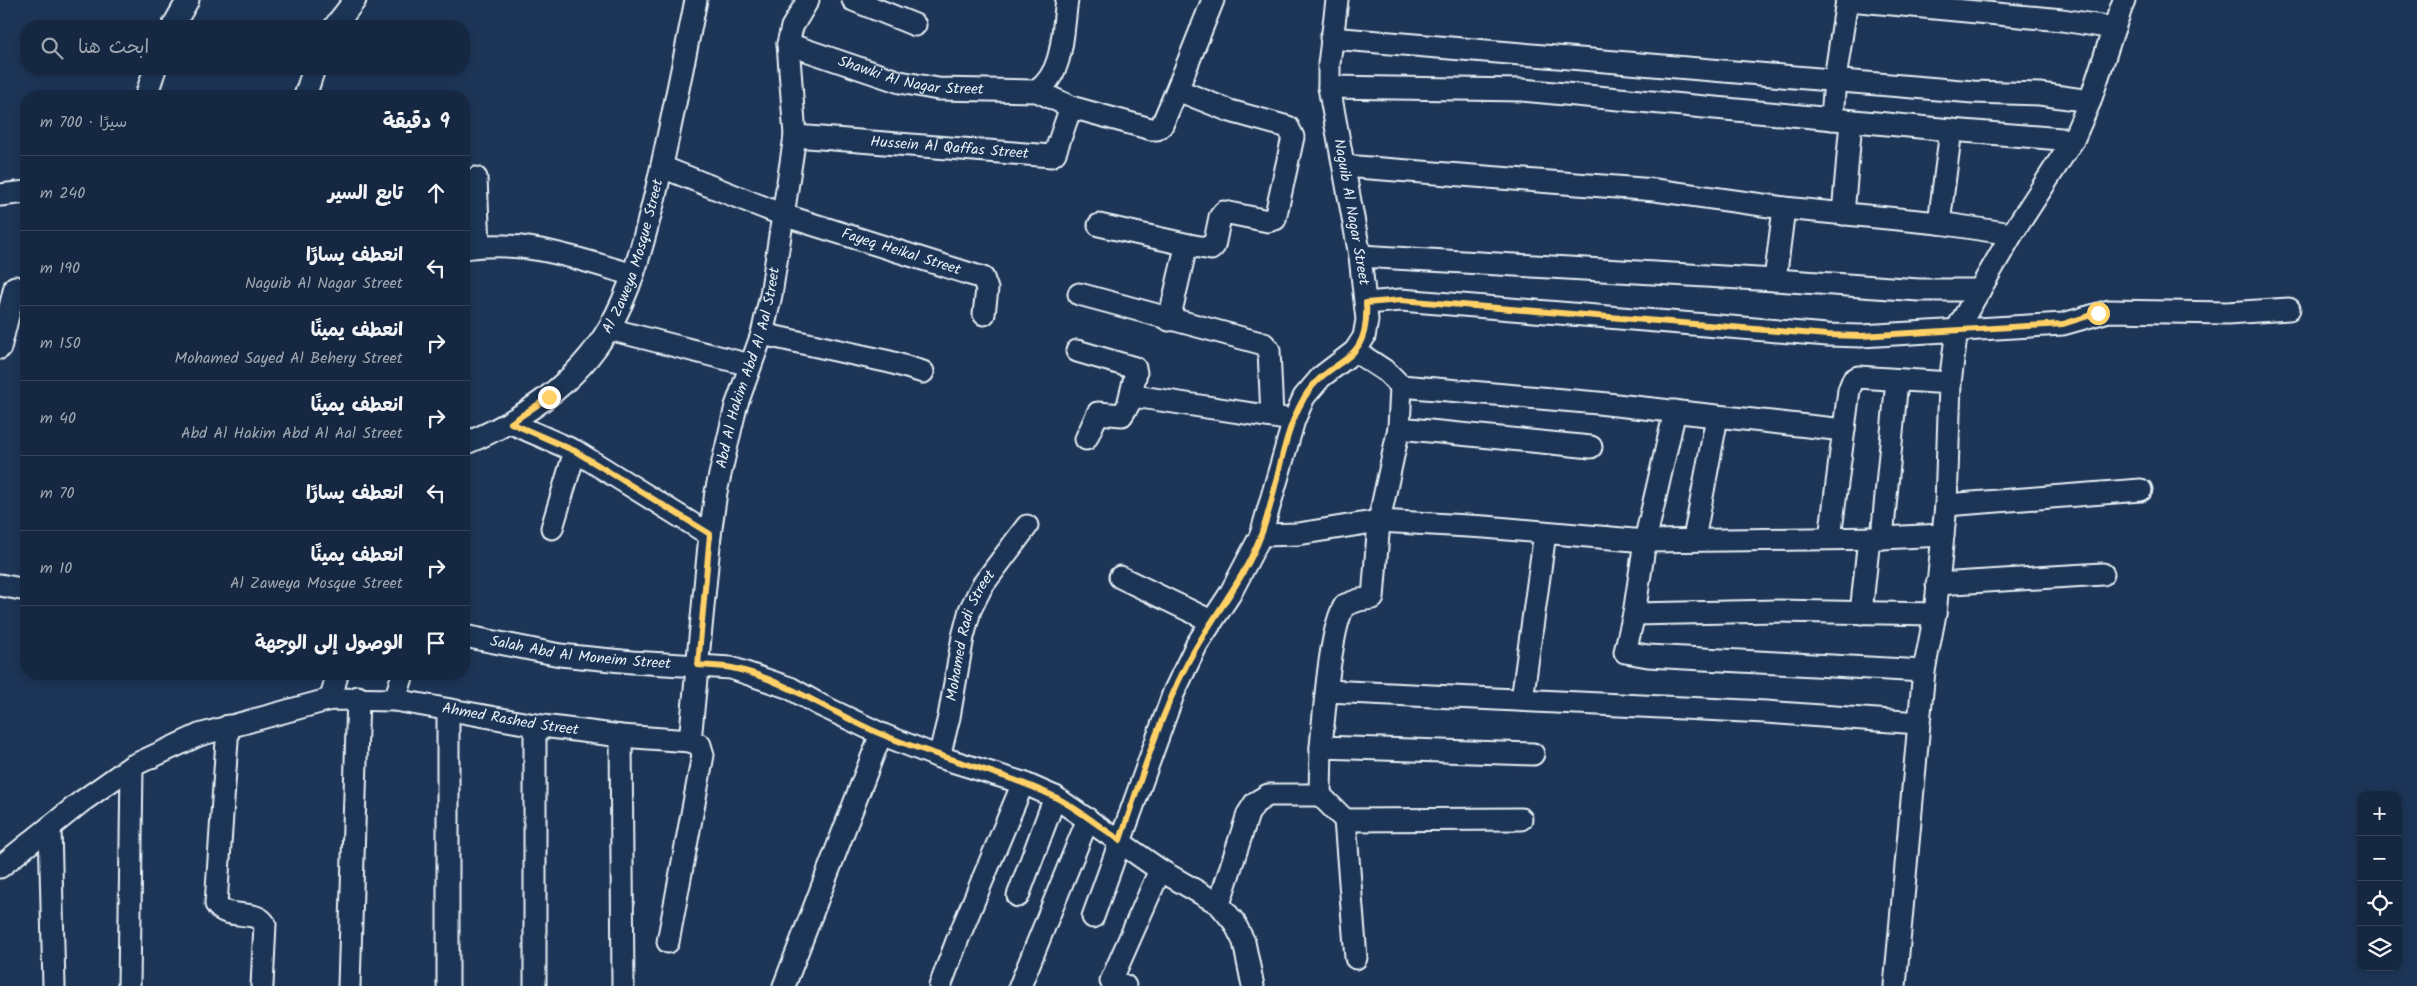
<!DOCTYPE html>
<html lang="ar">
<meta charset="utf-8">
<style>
body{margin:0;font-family:Kalam,"Playpen Sans Arabic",sans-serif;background:#23344c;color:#f1f3f6;direction:rtl}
.controls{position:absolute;right:15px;bottom:15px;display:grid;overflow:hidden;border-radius:10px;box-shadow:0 2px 8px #0003}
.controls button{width:45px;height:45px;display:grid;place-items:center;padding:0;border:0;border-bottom:1px solid #35445a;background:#162841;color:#f1f3f6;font:25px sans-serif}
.stop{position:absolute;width:15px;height:15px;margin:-11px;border:4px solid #ffd166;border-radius:50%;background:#fff}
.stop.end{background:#ffd166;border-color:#fff;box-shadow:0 1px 5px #0008}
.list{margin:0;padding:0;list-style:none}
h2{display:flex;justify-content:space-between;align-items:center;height:65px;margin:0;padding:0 20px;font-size:21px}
h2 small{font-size:16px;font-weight:400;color:#9ea6b1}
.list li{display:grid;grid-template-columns:32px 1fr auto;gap:15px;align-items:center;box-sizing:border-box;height:75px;padding:0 20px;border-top:1px solid #35445a}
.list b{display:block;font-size:19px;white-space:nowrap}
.list p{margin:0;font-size:16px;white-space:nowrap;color:#9ea6b1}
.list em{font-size:16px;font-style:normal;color:#9ea6b1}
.icon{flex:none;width:28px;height:28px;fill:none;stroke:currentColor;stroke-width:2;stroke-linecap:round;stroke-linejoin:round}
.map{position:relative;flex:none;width:2417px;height:986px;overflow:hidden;direction:ltr}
.search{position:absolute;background:#162841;box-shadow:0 2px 8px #0003;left:20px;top:20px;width:450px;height:55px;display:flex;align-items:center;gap:12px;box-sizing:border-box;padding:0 18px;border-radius:20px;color:#9ea6b1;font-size:19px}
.panel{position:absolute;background:#162841;box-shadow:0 2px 8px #0003;left:20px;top:90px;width:450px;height:590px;border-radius:20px;direction:rtl}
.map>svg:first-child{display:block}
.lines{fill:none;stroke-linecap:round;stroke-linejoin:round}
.minor-casing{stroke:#e8f1f8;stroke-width:25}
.minor{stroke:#1d3557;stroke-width:21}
.route{stroke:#ffd166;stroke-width:6}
.labels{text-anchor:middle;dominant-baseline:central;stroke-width:4;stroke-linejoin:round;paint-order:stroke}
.street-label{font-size:15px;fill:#e8f1f8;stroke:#1d3557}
</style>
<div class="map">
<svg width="2417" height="986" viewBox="0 0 2417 986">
<rect width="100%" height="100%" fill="#1d3557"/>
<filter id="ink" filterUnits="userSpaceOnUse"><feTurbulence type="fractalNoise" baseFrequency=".02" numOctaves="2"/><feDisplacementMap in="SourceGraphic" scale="10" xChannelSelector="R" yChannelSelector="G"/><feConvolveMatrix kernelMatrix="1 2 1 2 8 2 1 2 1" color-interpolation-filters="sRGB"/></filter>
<g filter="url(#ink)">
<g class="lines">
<defs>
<g id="minor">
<path d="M 853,0 L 915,25"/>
<path d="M 173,26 L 188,0"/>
<path d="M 335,26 L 355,0"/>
<path d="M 2114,28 L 2124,0"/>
<path d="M 1331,38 L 1973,92 L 2040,94 L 2090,101"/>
<path id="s1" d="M 788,44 L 900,82 L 938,89 L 1037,91 L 1071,107 L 1151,129 L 1157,129 L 1162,125 L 1179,85"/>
<path d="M 1329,87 L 1522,90 L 1951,130"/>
<path d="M 1037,91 C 1065,71 1062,31 1067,0"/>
<path d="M 146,96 L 155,69"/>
<path d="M 305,96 L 314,69"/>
<path d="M 1832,119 L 1835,79 L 1847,0"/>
<path id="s2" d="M 795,136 L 1051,156 L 1055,153 L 1071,107"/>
<path d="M 1344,166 L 1655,190 L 1784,208 L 1939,223 L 2012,234"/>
<path id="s3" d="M 662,167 L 783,215 L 983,278 L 987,289 L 984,314"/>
<path d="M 476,178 L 479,246"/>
<path d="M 0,195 L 26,192"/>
<path d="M 1843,214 L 1851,121"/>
<path d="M 1939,223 L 1951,130 L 2073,140"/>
<path d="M 1099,225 L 1189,245"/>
<path d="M 464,248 C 525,239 576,258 633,275"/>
<path d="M 1360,256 L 1775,280 L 1919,290 L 1980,290"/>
<path d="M 1775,280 L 1784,208"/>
<path d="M 1079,294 L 1264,344 L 1269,350 L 1272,416"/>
<path d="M 1366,303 L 1401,300 L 1827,335 L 1861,336 L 2063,324 L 2109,311 L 2227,313 L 2289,309"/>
<path d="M 1169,320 L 1186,247 L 1189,245 L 1211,249 L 1214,246 L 1220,217 L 1224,212 L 1268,221 L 1275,219 L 1293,137 L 1288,127 L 1230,111 L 1180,91 L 1179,85 L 1213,0"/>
<path d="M 609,329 L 750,365"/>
<path d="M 762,334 L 890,362 L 923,372"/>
<path d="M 0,348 L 15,287"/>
<path d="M 1077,351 L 1135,368 L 1136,373 L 1129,401"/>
<path d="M 1355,351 L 1387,372 L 1401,386 L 1598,403 L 1844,430"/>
<path d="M 1401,386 L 1399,428 L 1379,521 L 1373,598 L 1359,600 L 1345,605 C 1330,626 1324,716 1321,747 L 1533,754"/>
<path d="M 1675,411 L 1645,541 L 1634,614 L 1625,652 L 1648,656 L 1924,671"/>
<path d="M 511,423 L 575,451 L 710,535"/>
<path d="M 1399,428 L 1591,447"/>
<path d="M 1086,439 L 1098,413 L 1122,415 L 1134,396 L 1286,419"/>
<path id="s4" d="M 464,444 C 521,421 577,383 609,328 C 633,287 643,242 655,196 C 670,131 683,65 696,0"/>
<path d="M 1946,505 L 2141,490"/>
<path d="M 552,528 L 575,451"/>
<path d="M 1261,535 L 1298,534 L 1379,521 L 1485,527 L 1645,541 L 1882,538 L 1943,535"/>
<path d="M 1830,538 L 1849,390 L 1853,380 L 1858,377 L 1950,383"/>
<path d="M 1882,538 L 1897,380"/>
<path d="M 1694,539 L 1717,417"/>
<path d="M 1120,577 L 1211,621"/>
<path d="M 1937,584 L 2103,574"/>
<path d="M 0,585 L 26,590"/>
<path d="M 1861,613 L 1869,538"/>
<path d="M 1634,614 L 1777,611 L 1935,614"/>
<path id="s5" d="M 464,636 L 560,655 L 632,662 L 731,668 L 790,688 L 820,705 L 881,734 L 939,757 L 1023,783 L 1055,797 L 1160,870 L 1219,904 L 1234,922 L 1244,942 L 1253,986"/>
<path d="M 1327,691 L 1766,712 L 1919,723 L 1924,671 L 1935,614 L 1946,505 L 1950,383 L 1957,329 L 2012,234 L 2073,140 L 2090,101 L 2114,28 L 2062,20 L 1849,0"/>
<path d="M 331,699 L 337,674"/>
<path d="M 395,700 L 403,674"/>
<path d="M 1522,700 L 1545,533"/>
<path d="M 228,726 L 216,904 C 226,921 255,908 265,924 L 262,986"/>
<path d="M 621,736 L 623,986"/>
<path id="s6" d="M 690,741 L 710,535 L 716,492 L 736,406 L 762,334 L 771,295 L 795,136 L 788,44 L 792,27 L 808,0"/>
<path id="s7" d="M 939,757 L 949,717 L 963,637 L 970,610 L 982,586 L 1027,526"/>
<path d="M 1320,795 L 1321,747"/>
<path d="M 1345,820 L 1521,819"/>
<path d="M 50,827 L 54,986"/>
<path id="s8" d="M 0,867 L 81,802 L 132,766 L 199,735 L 331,699 L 395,700 L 535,725 L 621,736 L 690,741 L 700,745 L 703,755 L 668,942"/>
<path d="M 1018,896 L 1055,797"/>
<path d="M 1219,904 L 1248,814 L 1255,803 L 1268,795 L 1320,795 L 1345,820 L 1356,958"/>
<path d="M 1093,917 L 1174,692 L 1197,644 L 1230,594 L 1261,535 L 1294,420 L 1304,397 L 1321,377 L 1355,351 L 1364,337 L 1367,320 L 1360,256 L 1329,87 L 1329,64 L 1337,0"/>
<path d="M 129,986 L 132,766"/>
<path d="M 349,986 L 358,697"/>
<path d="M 448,986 L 448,710"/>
<path d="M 535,986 L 535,725"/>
<path d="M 784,986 L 881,734"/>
<path d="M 940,986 L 957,941 L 1023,783"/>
<path d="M 1020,986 L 1088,819"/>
<path d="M 1125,986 L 1111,981 L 1160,870"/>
<path d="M 1895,986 L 1919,723"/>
</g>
</defs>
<use href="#minor" class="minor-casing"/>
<use href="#minor" class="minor"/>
</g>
</g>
<g class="lines" filter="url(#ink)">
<path class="route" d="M 549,397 L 511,423 L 575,451 L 710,534 L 698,665 C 709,666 721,666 732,668 C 785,679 831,713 881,734 C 937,758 998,770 1053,796 C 1076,807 1098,826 1120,840 C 1140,782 1158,721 1186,666 C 1208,621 1243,583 1261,535 C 1278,491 1280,439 1304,398 C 1330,354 1370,369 1366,303 L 1401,300 L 1827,335 L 1861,336 L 2063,324 L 2098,313"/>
</g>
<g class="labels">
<g class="street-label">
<text stroke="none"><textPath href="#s1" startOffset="128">Shawki Al Nagar Street</textPath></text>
<text stroke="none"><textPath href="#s2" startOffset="155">Hussein Al Qaffas Street</textPath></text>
<text transform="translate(1351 212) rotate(80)">Naguib Al Nagar Street</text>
<text stroke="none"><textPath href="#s3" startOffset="254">Fayeq Heikal Street</textPath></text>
<text stroke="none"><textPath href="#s4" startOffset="265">Al Zaweya Mosque Street</textPath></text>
<text stroke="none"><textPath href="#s6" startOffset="379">Abd Al Hakim Abd Al Aal Street</textPath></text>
<text stroke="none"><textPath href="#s7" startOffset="126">Mohamed Radi Street</textPath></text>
<text stroke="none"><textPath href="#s5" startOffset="118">Salah Abd Al Moneim Street</textPath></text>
<text stroke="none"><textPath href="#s8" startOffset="558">Ahmed Rashed Street</textPath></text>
</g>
</g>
</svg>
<div class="controls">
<button>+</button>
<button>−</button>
<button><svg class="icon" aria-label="locate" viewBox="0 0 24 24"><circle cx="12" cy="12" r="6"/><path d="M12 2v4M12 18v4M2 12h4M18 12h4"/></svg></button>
<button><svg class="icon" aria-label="layers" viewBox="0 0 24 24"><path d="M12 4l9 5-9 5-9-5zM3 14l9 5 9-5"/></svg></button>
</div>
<div class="stop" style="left:2098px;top:313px"></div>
<div class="stop end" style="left:549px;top:397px"></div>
<div class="search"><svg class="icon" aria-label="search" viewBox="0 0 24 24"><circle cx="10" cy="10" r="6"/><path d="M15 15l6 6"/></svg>ابحث هنا</div>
<section class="panel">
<h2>9 دقيقة<small>سيرًا · 700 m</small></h2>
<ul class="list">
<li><svg class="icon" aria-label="ahead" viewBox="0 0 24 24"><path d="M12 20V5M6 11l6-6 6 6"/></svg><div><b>تابع السير</b></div><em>240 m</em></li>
<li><svg class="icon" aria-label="left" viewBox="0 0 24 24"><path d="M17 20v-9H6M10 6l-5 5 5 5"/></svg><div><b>انعطف يسارًا</b><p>Naguib Al Nagar Street</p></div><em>190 m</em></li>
<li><svg class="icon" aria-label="right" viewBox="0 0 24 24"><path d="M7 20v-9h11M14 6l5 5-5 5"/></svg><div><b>انعطف يمينًا</b><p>Mohamed Sayed Al Behery Street</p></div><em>150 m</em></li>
<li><svg class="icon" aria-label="right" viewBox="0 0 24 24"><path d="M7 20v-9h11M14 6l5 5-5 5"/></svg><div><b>انعطف يمينًا</b><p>Abd Al Hakim Abd Al Aal Street</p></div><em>40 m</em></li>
<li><svg class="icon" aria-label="left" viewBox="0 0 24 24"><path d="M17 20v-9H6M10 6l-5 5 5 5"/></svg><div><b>انعطف يسارًا</b></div><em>70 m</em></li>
<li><svg class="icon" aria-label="right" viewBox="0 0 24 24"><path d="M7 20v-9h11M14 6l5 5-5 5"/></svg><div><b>انعطف يمينًا</b><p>Al Zaweya Mosque Street</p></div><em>10 m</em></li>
<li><svg class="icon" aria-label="arrive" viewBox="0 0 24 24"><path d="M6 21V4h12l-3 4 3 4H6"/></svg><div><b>الوصول إلى الوجهة</b></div></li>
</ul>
</section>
</div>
